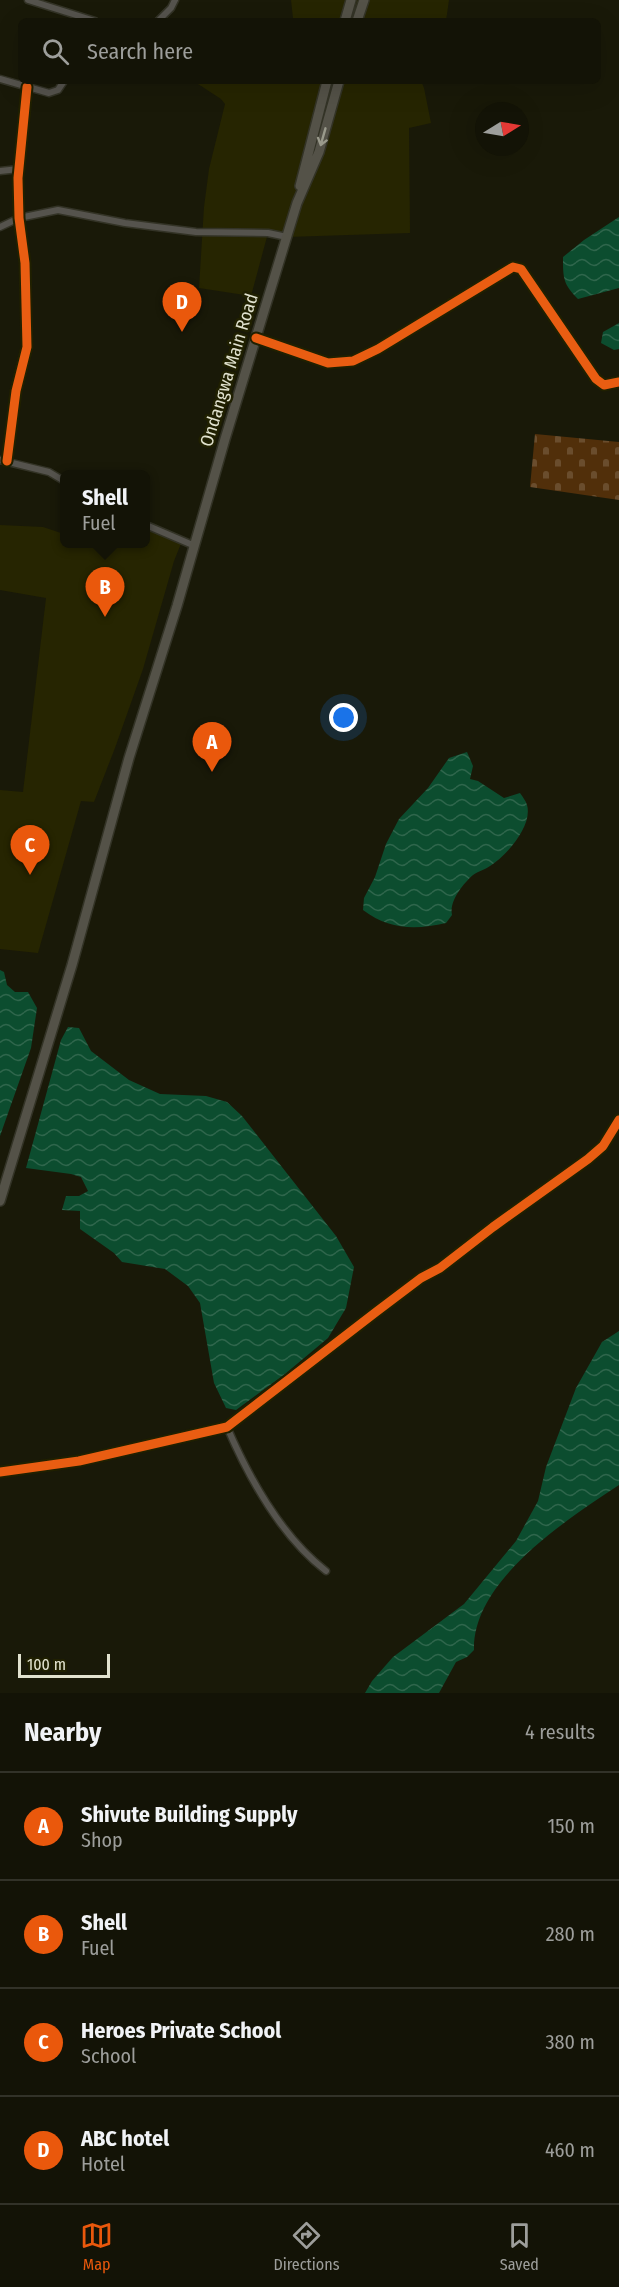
<!DOCTYPE html>
<style>
body{margin:0;font-family:"Fira Sans Condensed",sans-serif;background:#202014;color:#f1f3f6}
.compass{position:absolute;left:475px;top:102px;width:54px;height:54px;border-radius:50%;background:#131306;box-shadow:0 6px 24px #0002;rotate:79deg}
.scale{position:absolute;left:18px;bottom:15px;width:92px;box-sizing:border-box;padding-left:6px;border:3px solid #e1e2cf;border-top:0;font-size:16px;line-height:21px;white-space:nowrap;color:#e1e2cf;-webkit-text-stroke:4px #202001;paint-order:stroke}
.you{position:absolute;left:344px;top:718px;width:21px;height:21px;margin:-15px;border:4px solid #fff;border-radius:50%;background:#1a73e8;box-shadow:0 0 0 9px #1a73e833}
.badge{display:grid;place-items:center;width:39px;height:39px;border-radius:50%;background:#ea580c;color:#fff;font-size:20px;font-weight:700}
.pin{position:absolute;translate:-50% -50px;filter:drop-shadow(0 2px 3px #0008)}
.pin::after{content:'';position:absolute;top:32px;width:21px;height:18px;background:inherit;clip-path:polygon(0 0,100% 0,50% 100%)}
.popup{position:absolute;left:60px;top:470px;width:90px;height:78px;box-sizing:border-box;display:grid;place-content:center;border-radius:9px;background:#131306;filter:drop-shadow(0 2px 4px #0005);font-size:20px;white-space:nowrap;color:#9d9e9b}
.popup b{font-size:22px;color:#f1f3f6}
.popup::after{content:'';position:absolute;left:50%;top:100%;margin-left:-12px;border:12px solid transparent;border-top-color:#131306}
.list{margin:0;padding:0;list-style:none}
h2{display:flex;justify-content:space-between;align-items:center;height:78px;margin:0;padding:0 24px;font-size:26px}
h2 small{font-size:20px;font-weight:400;color:#9d9e9b}
.list li{display:grid;grid-template-columns:39px 1fr auto;gap:18px;align-items:center;box-sizing:border-box;height:108px;padding:0 24px;border-top:2px solid #323228}
.list b{display:block;font-size:22px;white-space:nowrap}
.list p{margin:0;font-size:20px;white-space:nowrap;color:#9d9e9b}
.list em{font-size:20px;font-style:normal;color:#9d9e9b}
.icon{flex:none;width:33px;height:33px;fill:none;stroke:currentColor;stroke-width:2;stroke-linecap:round;stroke-linejoin:round}
.map{position:relative;flex:none;width:619px;height:1693px;overflow:hidden}
.search{position:absolute;background:#131306;box-shadow:0 6px 24px #0002;left:18px;right:18px;top:18px;height:66px;display:flex;align-items:center;gap:15px;box-sizing:border-box;padding:0 21px;border-radius:9px;color:#9d9e9b;font-size:22px}
.sheet{height:510px;background:#131306}
nav{display:flex;justify-content:space-around;align-items:center;box-sizing:border-box;height:84px;border-top:2px solid #323228;background:#131306;font-size:16px;color:#9d9e9b}
nav a{display:grid;justify-items:center;gap:3px}
nav .on{color:#ea580c}
.map>svg:first-child{display:block}
.built{fill:#262501}
.cemetery{fill:url(#cemetery-stones)}
.water{fill:url(#water-waves)}
.lines{fill:none;stroke-linecap:round;stroke-linejoin:round}
.street-casing{stroke:#333326;stroke-width:9}
.secondary-casing{stroke:#333326;stroke-width:11}
.primary-casing{stroke:#333326;stroke-width:12}
.street{stroke:#55534d;stroke-width:6}
.secondary{stroke:#56544c;stroke-width:8}
.primary{stroke:#545248;stroke-width:9}
.cycleway-casing{stroke:#202001;stroke-width:13}
.cycleway{stroke:#e95d12;stroke-width:9}
.oneway{stroke:#9a9a8c}
.labels{text-anchor:middle;dominant-baseline:central;stroke-width:5;stroke-linejoin:round;paint-order:stroke}
.street-label{font-size:18px;fill:#e1e2cf;stroke:#202001}
</style>
<div class="map">
<svg width="619" height="1693" viewBox="0 0 619 1693">
<defs>
<pattern id="cemetery-stones" width="16" height="16" patternUnits="userSpaceOnUse" patternTransform="scale(1.5)"><rect width="16" height="16" fill="#512f0a"/><path d="M2 7V4a2 2 0 0 1 4 0v3zM10 15v-3a2 2 0 0 1 4 0v3z" fill="#6a4d2d"/></pattern>
<pattern id="water-waves" width="16" height="10" patternUnits="userSpaceOnUse" patternTransform="scale(1.5)"><rect width="16" height="10" fill="#0c4d2f"/><path d="M0 5q4-4 8 0t8 0" fill="none" stroke="#2f664c"/></pattern>
</defs>
<rect width="100%" height="100%" fill="#191908"/>
<path class="built" d="M 291,0 L 449,0 L 446,21 L 288,21 L 293,18 Z
M 202,81 L 421,81 L 424,88 L 431,123 L 409,128 L 410,233 L 287,237 L 268,233 L 251,296 L 199,288 L 204,207 L 209,169 L 225,104 L 221,99 L 198,84 Z
M 0,525 L 43,527 L 64,534 L 64,544 L 146,544 L 146,525 L 182,541 L 174,561 L 143,669 L 115,748 L 94,802 L 81,801 L 38,953 L 0,949 L 0,790 L 23,792 L 46,598 L 0,590 Z"/>
<path class="cemetery" d="M 535,434 L 619,442 L 619,500 L 530,487 Z"/>
<path class="water" d="M 619,217 L 619,288 L 578,299 C 563,284 563,278 563,257 L 584,240 Z
M 619,323 L 619,349 L 614,350 L 601,343 L 603,332 Z
M 467,752 L 473,766 L 470,779 L 478,781 L 504,798 L 520,793 C 522,796 526,801 527,805 C 533,826 506,856 490,866 C 485,870 478,871 473,875 C 463,884 449,901 452,915 L 446,923 C 416,930 389,930 363,910 L 364,898 L 375,877 L 386,844 L 399,819 L 428,788 L 449,758 Z
M 0,970 L 4,972 L 7,985 L 15,992 L 28,992 L 37,1008 L 31,1048 L 0,1136 Z
M 68,1027 L 79,1028 L 91,1051 L 129,1080 L 160,1094 L 206,1096 L 227,1102 L 242,1116 L 336,1236 L 354,1267 L 346,1308 L 328,1338 L 285,1374 L 236,1410 L 226,1408 L 214,1383 L 200,1303 L 188,1286 L 165,1269 L 122,1262 L 114,1253 L 80,1229 L 80,1211 L 62,1210 L 66,1196 L 79,1196 L 88,1191 L 81,1177 L 71,1174 L 26,1168 L 61,1040 Z
M 619,1331 L 619,1485 C 568,1519 472,1580 474,1650 L 467,1657 L 456,1662 L 439,1693 L 365,1693 L 372,1681 L 393,1657 L 464,1604 L 516,1541 L 538,1501 L 546,1467 L 576,1388 L 602,1342 Z"/>
<g class="lines">
<defs>
<path id="street" d="M 28,0 L 95,21
M 158,21 L 171,8 L 175,0
M 0,79 L 49,93 L 58,90 L 64,81
M 0,171 L 19,169
M 0,227 L 19,218 L 58,210 L 125,223 L 196,232 L 268,233 L 287,237
M 0,460 L 49,472 L 64,481
M 7,461 L 16,391 L 27,347 L 25,263 L 19,218 L 18,178 L 27,87
M 146,525 L 195,546
M 227,1427 C 249,1478 282,1537 326,1571
M 0,1472 L 79,1461 L 227,1427 L 376,1312 L 421,1278 L 440,1268 L 493,1227 L 588,1159 L 603,1146 L 619,1120"/>
<path id="secondary" d="M 256,338 L 328,363 L 353,361 L 378,349 L 513,267 L 521,269 L 596,379 L 604,385 L 619,382"/>
<path id="primary" d="M 345,21 L 351,0
M 357,21 L 364,0
M 300,186 L 327,81
M 0,1201 L 72,965 L 129,758 L 177,606 L 225,439 L 297,203 L 319,152 L 339,81"/>
</defs>
<use href="#street" class="street-casing"/>
<use href="#secondary" class="secondary-casing"/>
<use href="#primary" class="primary-casing"/>
<use href="#street" class="street"/>
<use href="#secondary" class="secondary"/>
<use href="#primary" class="primary"/>
<defs>
<path id="cycleway" d="M 256,338 L 328,363 L 353,361 L 378,349 L 513,267 L 521,269 L 596,379 L 604,385 L 619,382
M 7,461 L 16,391 L 27,347 L 25,263 L 19,218 L 18,178 L 27,87
M 0,1472 L 79,1461 L 227,1427 L 376,1312 L 421,1278 L 440,1268 L 493,1227 L 588,1159 L 603,1146 L 619,1120"/>
</defs>
<use href="#cycleway" class="cycleway-casing"/>
<use href="#cycleway" class="cycleway"/>
</g>
<defs><path id="oneway-shaft" d="M-6 0H5M1.5-3L5.5 0L1.5 3" fill="none" stroke-width="1.6" stroke-linecap="round" stroke-linejoin="round" transform="scale(1.5)"/></defs>
<use class="oneway" href="#oneway-shaft" transform="translate(323 137) rotate(106)"/>
<g class="labels">
<g class="street-label">
<text transform="translate(229 370) rotate(-73)">Ondangwa Main Road</text>
</g>
</g>
</svg>
<svg class="compass" viewBox="-18 -18 36 36"><path d="M0-13l5 13h-10z" fill="#e53935"/><path d="M0 13l5-13h-10z" fill="#9d9e9b"/></svg>
<div class="scale">100 m</div>
<div class="you"></div>
<div class="pin badge" style="left:212px;top:772px">A</div>
<div class="pin badge" style="left:105px;top:617px">B</div>
<div class="popup"><b>Shell</b>Fuel</div>
<div class="pin badge" style="left:30px;top:875px">C</div>
<div class="pin badge" style="left:182px;top:332px">D</div>
<div class="search"><svg class="icon" aria-label="search" viewBox="0 0 24 24"><circle cx="10" cy="10" r="6"/><path d="M15 15l6 6"/></svg>Search here</div>
</div>
<section class="sheet">
<h2>Nearby<small>4 results</small></h2>
<ul class="list">
<li><span class="badge">A</span><div><b>Shivute Building Supply</b><p>Shop</p></div><em>150 m</em></li>
<li><span class="badge">B</span><div><b>Shell</b><p>Fuel</p></div><em>280 m</em></li>
<li><span class="badge">C</span><div><b>Heroes Private School</b><p>School</p></div><em>380 m</em></li>
<li><span class="badge">D</span><div><b>ABC hotel</b><p>Hotel</p></div><em>460 m</em></li>
</ul>
</section>
<nav>
<a class="on"><svg class="icon" aria-label="map" viewBox="0 0 24 24"><path d="M3 6l6-2 6 2 6-2v14l-6 2-6-2-6 2zM9 4v14M15 6v14"/></svg>Map</a>
<a><svg class="icon" aria-label="directions" viewBox="0 0 24 24"><path d="M12 3l9 9-9 9-9-9zM9 14v-3h6M13 9l2 2-2 2"/></svg>Directions</a>
<a><svg class="icon" aria-label="saved" viewBox="0 0 24 24"><path d="M7 4h10v16l-5-4-5 4z"/></svg>Saved</a>
</nav>
